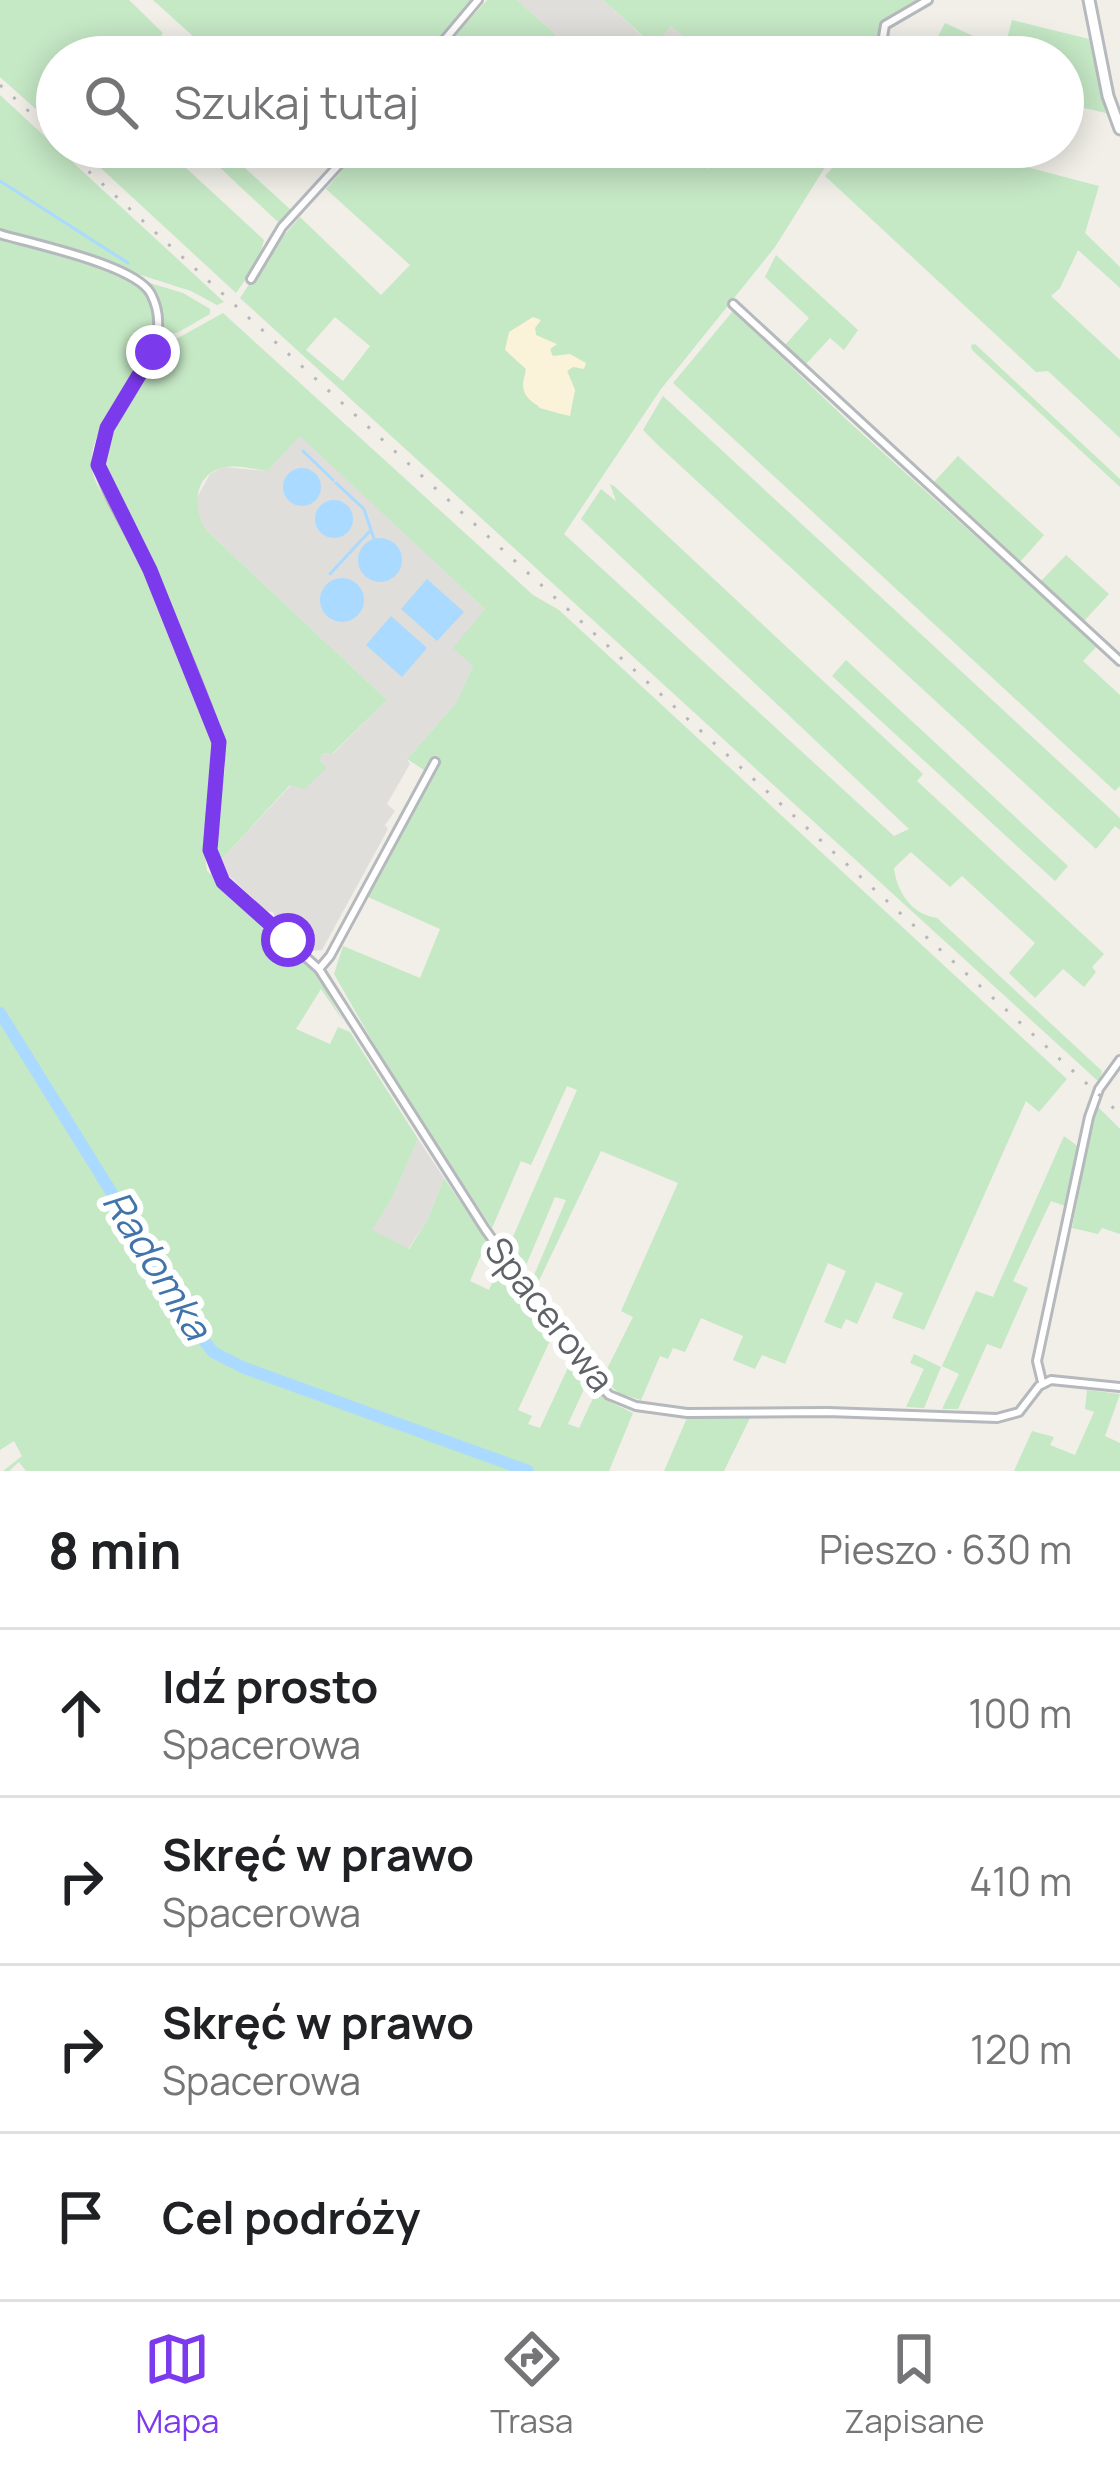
<!DOCTYPE html>
<html lang="pl">
<meta charset="utf-8">
<style>
body{margin:0;font-family:Manrope,sans-serif;background:#f6f6f6;color:#202124}
.stop{position:absolute;width:36px;height:36px;margin:-27px;border:9px solid #7c3aed;border-radius:50%;background:#fff}
.stop.end{background:#7c3aed;border-color:#fff;box-shadow:0 3px 12px #0008}
.list{margin:0;padding:0;list-style:none}
h2{display:flex;justify-content:space-between;align-items:center;height:156px;margin:0;padding:0 48px;font-size:51px}
h2 small{font-size:39px;font-weight:400;color:#757577}
.list li{display:grid;grid-template-columns:78px 1fr auto;gap:36px;align-items:center;box-sizing:border-box;height:168px;padding:0 48px;border-top:3px solid #e0e0e0}
.list b{display:block;font-size:45px;white-space:nowrap}
.list p{margin:0;font-size:39px;white-space:nowrap;color:#757577}
.list em{font-size:39px;font-style:normal;color:#757577}
.icon{flex:none;width:66px;height:66px;fill:none;stroke:currentColor;stroke-width:2;stroke-linecap:round;stroke-linejoin:round}
.map{position:relative;flex:none;width:1120px;height:1471px;overflow:hidden}
.search{position:absolute;background:#fff;box-shadow:0 6px 30px #0003;left:36px;right:36px;top:36px;height:132px;display:flex;align-items:center;gap:30px;box-sizing:border-box;padding:0 42px;border-radius:66px;color:#757577;font-size:45px}
.sheet{height:828px;background:#fff}
nav{display:flex;justify-content:space-around;align-items:center;box-sizing:border-box;height:168px;border-top:3px solid #e0e0e0;background:#fff;font-size:33px;color:#757577}
nav a{display:grid;justify-items:center;gap:6px}
nav .on{color:#7c3aed}
.map>svg:first-child{display:block}
.industrial{fill:#e0deda}
.green{fill:#c5e8c5;fill-rule:evenodd}
.sand{fill:#fbf3d9}
.water{fill:#aadaff}
.lines{fill:none;stroke-linecap:round;stroke-linejoin:round}
.stream{stroke:#aadaff;stroke-width:3}
.river{stroke:#aadaff;stroke-width:12}
.street-casing{stroke:#b5b8bc;stroke-width:12}
.secondary-casing{stroke:#b6babf;stroke-width:15}
.street{stroke:#fff;stroke-width:6}
.secondary{stroke:#fff;stroke-width:9}
.rail{stroke:#b6b7b8;stroke-width:3;stroke-dasharray:3 15;stroke-linecap:butt}
.route{stroke:#7c3aed;stroke-width:15}
.labels{text-anchor:middle;dominant-baseline:central;stroke-width:12;stroke-linejoin:round;paint-order:stroke}
.street-label{font-size:36px;fill:#5f6368;stroke:#fff}
.water-label{font-size:39px;font-style:italic;fill:#4174aa;stroke:#fff}
</style>
<div class="map">
<svg width="1120" height="1471" viewBox="0 0 1120 1471">
<rect width="100%" height="100%" fill="#f1efe8"/>
<path class="industrial" d="M 517,0 L 603,0 L 653,46 L 670,25 L 706,57 L 581,57 Z
M 300,435 L 485,609 L 473,666 L 456,703 L 407,759 L 410,764 L 387,804 L 395,811 L 385,825 L 388,829 L 322,950 L 310,951 L 275,918 L 273,912 L 266,911 L 226,873 L 220,861 L 291,785 L 327,768 L 320,760 L 323,753 L 333,754 L 387,700 L 206,530 L 196,515 L 196,499 L 210,474 L 223,467 L 267,471 Z
M 418,1139 L 444,1178 L 427,1221 L 408,1249 L 371,1230 L 393,1196 Z"/>
<path class="green" d="M 0,0 L 129,0 L 163,33 L 157,41 L 173,57 L 57,57 L 57,128 L 0,77 Z
M 153,0 L 473,0 L 424,57 L 216,57 Z
M 487,0 L 517,0 L 581,57 L 436,57 Z
M 603,0 L 920,0 L 879,29 L 916,52 L 913,57 L 706,57 L 671,26 L 654,46 Z
M 1012,20 L 1089,39 L 1106,113 L 1063,103 L 1063,57 L 943,57 L 946,50 L 934,44 L 945,23 L 1004,50 Z
M 0,95 L 224,302 L 217,305 L 191,291 L 0,230 Z
M 78,147 L 174,147 L 172,155 L 264,240 L 258,262 L 236,293 Z
M 198,147 L 222,147 L 292,211 L 279,223 Z
M 363,147 L 683,147 L 708,169 L 724,147 L 846,147 L 827,164 L 775,247 L 661,389 L 564,534 L 894,836 L 909,829 L 581,519 L 601,489 L 616,501 L 610,484 L 614,486 L 923,774 L 917,781 L 1104,954 L 1092,967 L 1096,972 L 1084,987 L 1063,969 L 1035,998 L 1009,973 L 1035,943 L 962,876 L 950,887 L 911,852 L 894,868 C 897,892 911,914 937,918 L 1102,1071 L 1099,1082 L 240,298 L 272,249 L 300,217 L 381,295 L 410,265 L 326,189 ZM 335,317 L 370,346 L 343,381 L 306,350 ZM 533,317 L 536,335 L 548,342 L 553,357 L 561,356 L 573,366 L 567,371 L 575,390 L 569,415 L 539,408 L 525,374 Z
M 851,147 L 974,147 L 1011,163 L 1099,186 L 1085,233 L 1120,267 L 1120,288 L 1078,250 L 1060,288 L 1051,296 L 1120,360 L 1120,438 L 1048,371 L 1036,372 L 825,176 Z
M 0,238 L 129,277 L 149,293 C 178,376 86,406 92,468 C 95,490 112,505 122,523 C 142,560 157,602 173,641 C 184,669 198,697 207,726 C 221,772 199,823 207,871 L 317,974 L 343,1021 L 321,989 L 296,1029 L 330,1044 L 338,1027 L 350,1032 L 418,1139 L 393,1196 L 372,1230 L 409,1249 L 427,1221 L 444,1178 L 487,1241 L 470,1281 L 489,1290 L 502,1260 L 553,1334 L 518,1410 L 532,1416 L 528,1424 L 540,1428 L 572,1359 L 588,1380 L 568,1424 L 579,1428 L 597,1390 L 606,1400 L 633,1413 L 609,1471 L 26,1471 L 19,1462 L 9,1471 L 3,1471 L 22,1456 L 14,1441 L 0,1450 Z
M 776,255 L 858,330 L 844,350 L 830,338 L 806,364 L 785,345 L 809,318 L 765,277 Z
M 143,281 L 183,293 L 210,309 L 210,314 L 177,333 L 161,333 L 155,297 Z
M 733,311 L 848,421 L 1097,646 L 1083,661 L 1120,695 L 1120,786 L 1115,791 L 673,383 Z
M 223,313 L 533,595 L 559,610 L 1067,1079 L 1039,1112 L 1026,1101 L 924,1330 L 892,1318 L 903,1293 L 876,1282 L 857,1324 L 846,1319 L 841,1329 L 824,1322 L 846,1271 L 828,1263 L 785,1364 L 762,1355 L 755,1369 L 733,1360 L 743,1336 L 701,1318 L 685,1352 L 673,1348 L 668,1359 L 660,1356 L 641,1400 L 618,1393 L 603,1377 L 633,1317 L 621,1311 L 678,1183 L 601,1151 L 536,1287 L 532,1280 L 566,1200 L 555,1197 L 524,1270 L 508,1248 L 577,1090 L 567,1086 L 531,1165 L 521,1161 L 492,1228 L 391,1074 L 334,974 L 343,946 L 420,978 L 440,929 L 368,897 L 437,766 L 434,760 L 424,770 L 407,759 L 456,703 L 473,666 L 453,648 L 485,609 L 300,436 L 267,471 C 254,469 239,465 226,467 C 194,472 191,508 206,530 L 387,700 L 332,754 L 323,753 L 320,760 L 327,768 L 304,789 L 290,785 L 220,861 L 216,833 L 225,768 L 222,737 L 169,605 L 127,510 L 102,468 L 101,458 L 109,429 L 169,343 Z
M 975,344 L 1120,479 L 1120,487 L 972,350 L 971,345 Z
M 663,396 L 1120,818 L 1120,830 L 1115,826 L 1096,849 L 661,448 L 643,430 Z
M 958,456 L 1044,535 L 1020,562 L 934,482 Z
M 1066,555 L 1109,594 L 1084,621 L 1041,581 Z
M 846,660 L 1068,866 L 1055,881 L 832,676 Z
M 1096,1105 L 1120,1129 L 1120,1234 L 1102,1228 L 1098,1234 L 1072,1228 Z
M 1064,1136 L 1080,1148 L 1065,1206 L 1051,1201 L 1013,1281 L 1028,1288 L 1001,1349 L 987,1344 L 958,1409 L 942,1409 L 959,1374 L 942,1366 L 976,1291 L 993,1297 Z
M 914,1354 L 941,1367 L 924,1408 L 906,1407 L 924,1369 L 910,1363 Z
M 1087,1390 L 1120,1394 L 1105,1436 L 1120,1443 L 1120,1471 L 1014,1471 L 1032,1431 L 1054,1437 L 1050,1445 L 1075,1455 L 1094,1412 L 1085,1409 Z
M 687,1418 L 750,1418 L 724,1471 L 664,1471 Z"/>
<path class="sand" d="M 533,317 L 541,320 L 535,328 L 536,335 L 557,344 L 549,350 L 553,356 L 570,354 L 586,363 L 584,369 L 573,367 L 567,371 L 575,390 L 570,416 C 543,410 512,401 527,370 L 505,350 L 509,332 Z"/>
<path class="water" d="M283 487a19 19 0 1 1 38 0a19 19 0 1 1-38 0Z
M315 519a19 19 0 1 1 38 0a19 19 0 1 1-38 0Z
M358 560a22 22 0 1 1 44 0a22 22 0 1 1-44 0Z
M320 600a22 22 0 1 1 44 0a22 22 0 1 1-44 0Z
M 427,579 L 464,612 L 437,641 L 401,609 Z
M 391,616 L 427,648 L 402,677 L 366,645 Z"/>
<g class="lines">
<path class="stream" d="M 0,181 L 128,263
M 303,451 L 333,480
M 336,483 L 364,509 L 374,539
M 341,562 L 369,532
M 330,574 L 340,563"/>
<path class="river" d="M 0,1013 L 202,1338 L 213,1352 L 242,1367 L 528,1471"/>
<defs>
<path id="street" d="M 430,57 L 478,0
M 886,57 L 882,43 L 885,25 L 928,0
M 0,234 C 33,244 136,265 151,294 C 183,356 99,405 99,462 C 98,483 138,545 149,569 C 171,618 194,670 212,721 C 231,774 192,834 222,882 L 319,969 L 485,1229 L 580,1362 L 609,1395 L 636,1406 L 687,1413 L 828,1412 L 997,1418 L 1019,1412 L 1039,1386 L 1051,1380 L 1120,1387
M 251,279 L 282,227 L 355,147
M 733,304 L 1120,661
M 319,969 L 330,956 L 435,762
M 1042,1382 L 1037,1361 L 1089,1117 L 1099,1089 L 1120,1060"/>
<path id="secondary" d="M 1089,0 L 1108,96 L 1120,129"/>
</defs>
<use href="#street" class="street-casing"/>
<use href="#secondary" class="secondary-casing"/>
<use href="#street" class="street"/>
<use href="#secondary" class="secondary"/>
<path class="rail" d="M 0,85 L 57,137
M 62,147 L 1120,1114"/>
</g>
<g class="lines">
<path class="route" d="M 153,352 L 107,428 L 98,465 L 150,570 L 219,742 L 210,850 L 223,882 L 288,940"/>
</g>
<g class="labels">
<g class="street-label">
<text transform="translate(550 1314) rotate(52)">Spacerowa</text>
</g>
<g class="water-label">
<text transform="translate(158 1264) rotate(58)">Radomka</text>
</g>
</g>
</svg>
<div class="stop" style="left:288px;top:940px"></div>
<div class="stop end" style="left:153px;top:352px"></div>
<div class="search"><svg class="icon" aria-label="search" viewBox="0 0 24 24"><circle cx="10" cy="10" r="6"/><path d="M15 15l6 6"/></svg>Szukaj tutaj</div>
</div>
<section class="sheet">
<h2>8 min<small>Pieszo · 630 m</small></h2>
<ul class="list">
<li><svg class="icon" aria-label="ahead" viewBox="0 0 24 24"><path d="M12 20V5M6 11l6-6 6 6"/></svg><div><b>Idź prosto</b><p>Spacerowa</p></div><em>100 m</em></li>
<li><svg class="icon" aria-label="right" viewBox="0 0 24 24"><path d="M7 20v-9h11M14 6l5 5-5 5"/></svg><div><b>Skręć w prawo</b><p>Spacerowa</p></div><em>410 m</em></li>
<li><svg class="icon" aria-label="right" viewBox="0 0 24 24"><path d="M7 20v-9h11M14 6l5 5-5 5"/></svg><div><b>Skręć w prawo</b><p>Spacerowa</p></div><em>120 m</em></li>
<li><svg class="icon" aria-label="arrive" viewBox="0 0 24 24"><path d="M6 21V4h12l-3 4 3 4H6"/></svg><div><b>Cel podróży</b></div></li>
</ul>
</section>
<nav>
<a class="on"><svg class="icon" aria-label="map" viewBox="0 0 24 24"><path d="M3 6l6-2 6 2 6-2v14l-6 2-6-2-6 2zM9 4v14M15 6v14"/></svg>Mapa</a>
<a><svg class="icon" aria-label="directions" viewBox="0 0 24 24"><path d="M12 3l9 9-9 9-9-9zM9 14v-3h6M13 9l2 2-2 2"/></svg>Trasa</a>
<a><svg class="icon" aria-label="saved" viewBox="0 0 24 24"><path d="M7 4h10v16l-5-4-5 4z"/></svg>Zapisane</a>
</nav>
